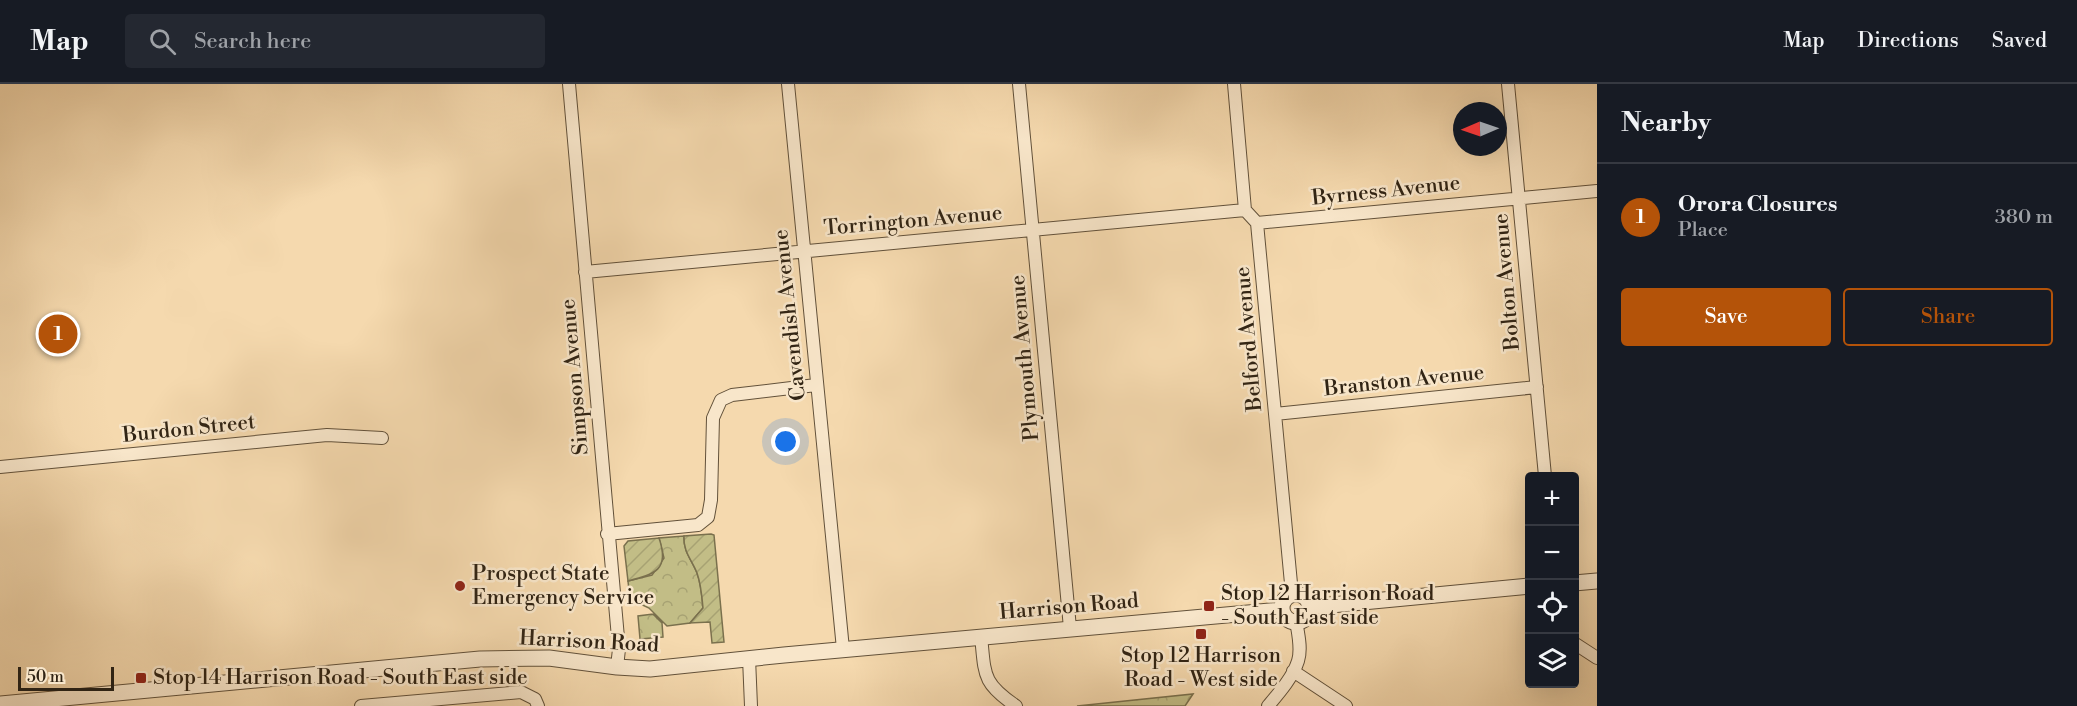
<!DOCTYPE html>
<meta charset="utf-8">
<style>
body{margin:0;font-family:"Libre Bodoni",serif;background:#242831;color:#f1f3f6}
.controls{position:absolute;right:18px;bottom:18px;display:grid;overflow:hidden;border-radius:6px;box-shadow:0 6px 24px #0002}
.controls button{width:54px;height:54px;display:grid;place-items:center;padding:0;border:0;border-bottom:2px solid #363941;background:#171b24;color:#f1f3f6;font:30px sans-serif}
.compass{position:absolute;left:1453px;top:18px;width:54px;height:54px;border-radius:50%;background:#171b24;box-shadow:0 6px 24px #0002;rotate:268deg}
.scale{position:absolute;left:18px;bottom:15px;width:96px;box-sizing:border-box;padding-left:6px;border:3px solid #312414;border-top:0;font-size:16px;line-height:21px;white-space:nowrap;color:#312414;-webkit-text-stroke:4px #f8e6ca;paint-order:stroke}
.you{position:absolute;left:786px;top:358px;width:21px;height:21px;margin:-15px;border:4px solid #fff;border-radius:50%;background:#1a73e8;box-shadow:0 0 0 9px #1a73e833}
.badge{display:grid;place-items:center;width:39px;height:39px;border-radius:50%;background:#b45309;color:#fff;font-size:20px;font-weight:700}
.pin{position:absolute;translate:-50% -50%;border:3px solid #fff;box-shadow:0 2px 6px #0006}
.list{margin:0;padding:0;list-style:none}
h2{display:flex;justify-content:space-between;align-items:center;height:78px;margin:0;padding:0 24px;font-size:26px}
h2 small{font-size:20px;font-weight:400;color:#9ea1a6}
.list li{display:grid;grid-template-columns:39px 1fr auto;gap:18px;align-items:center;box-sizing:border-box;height:108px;padding:0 24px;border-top:2px solid #363941}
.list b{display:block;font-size:22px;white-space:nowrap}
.list p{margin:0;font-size:20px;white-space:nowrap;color:#9ea1a6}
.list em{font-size:20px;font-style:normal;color:#9ea1a6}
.actions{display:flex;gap:12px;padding:18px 24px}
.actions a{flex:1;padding:14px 0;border:2px solid #b45309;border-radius:6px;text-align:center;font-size:21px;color:#b45309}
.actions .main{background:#b45309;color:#fff}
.icon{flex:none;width:33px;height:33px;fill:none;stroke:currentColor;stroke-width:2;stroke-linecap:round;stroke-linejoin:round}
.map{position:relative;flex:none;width:1597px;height:622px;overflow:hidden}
header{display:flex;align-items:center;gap:36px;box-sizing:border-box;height:84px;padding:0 30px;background:#171b24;border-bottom:2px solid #363941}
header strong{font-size:28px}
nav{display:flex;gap:33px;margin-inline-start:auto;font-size:21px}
.search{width:420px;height:54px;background:#242831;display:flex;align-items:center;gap:15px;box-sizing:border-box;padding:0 21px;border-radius:6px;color:#9ea1a6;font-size:22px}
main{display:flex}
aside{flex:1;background:#171b24}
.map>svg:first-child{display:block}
.park{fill:url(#park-crowns);stroke:#7a704d;stroke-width:1.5}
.garden{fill:url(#garden-furrows);stroke:#7a704d;stroke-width:1.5}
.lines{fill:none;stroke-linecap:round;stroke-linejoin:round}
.minor-casing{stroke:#62513a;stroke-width:14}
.tertiary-casing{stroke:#62513a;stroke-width:17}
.minor{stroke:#f8e6ca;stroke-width:12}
.tertiary{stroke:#f8e6ca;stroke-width:15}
.poi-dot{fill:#8f2418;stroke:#f8e6ca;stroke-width:2}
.labels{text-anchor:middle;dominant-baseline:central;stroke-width:5;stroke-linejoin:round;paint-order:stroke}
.street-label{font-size:21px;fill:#312414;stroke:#f8e6ca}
.poi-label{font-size:21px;fill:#312414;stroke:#f8e6ca;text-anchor:start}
</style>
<header>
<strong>Map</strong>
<div class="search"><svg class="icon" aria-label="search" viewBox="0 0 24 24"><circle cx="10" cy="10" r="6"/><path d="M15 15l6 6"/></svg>Search here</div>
<nav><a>Map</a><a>Directions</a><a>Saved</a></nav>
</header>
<main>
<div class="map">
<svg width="1597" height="622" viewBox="0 0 1597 622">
<defs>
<pattern id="park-crowns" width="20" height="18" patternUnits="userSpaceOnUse" patternTransform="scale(1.5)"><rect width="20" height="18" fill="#c2bd86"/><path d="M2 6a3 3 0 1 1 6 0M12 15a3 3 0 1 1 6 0" fill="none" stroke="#a7a273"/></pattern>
<pattern id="garden-furrows" width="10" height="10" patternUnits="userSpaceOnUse" patternTransform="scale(1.5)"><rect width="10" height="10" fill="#c2bd86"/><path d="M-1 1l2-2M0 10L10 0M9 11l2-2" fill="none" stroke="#a7a273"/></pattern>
</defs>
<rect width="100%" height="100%" fill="#f5d9ae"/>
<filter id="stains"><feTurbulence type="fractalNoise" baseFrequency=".00333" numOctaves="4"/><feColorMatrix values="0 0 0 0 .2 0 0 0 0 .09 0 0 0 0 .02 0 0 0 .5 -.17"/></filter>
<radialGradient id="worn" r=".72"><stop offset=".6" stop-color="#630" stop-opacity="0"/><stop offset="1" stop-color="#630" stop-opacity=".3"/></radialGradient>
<path class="park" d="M 684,452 C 683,468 692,476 697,489 C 701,500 702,512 703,524 L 690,539 L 667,542 L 649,524 L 630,515 L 628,497 L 652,491 L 664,474 L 659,454 Z
M 653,530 L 662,539 L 663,553 L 640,555 L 638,532 Z
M 1193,610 L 1185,622 L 1077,622 Z"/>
<path class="garden" d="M 711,450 L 714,451 L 724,558 L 712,559 L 710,538 L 690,539 L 703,524 C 702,512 701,500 697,489 C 692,476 683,468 684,452 Z
M 659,454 C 670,486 655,490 628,497 L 624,462 L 628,457 Z"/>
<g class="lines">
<defs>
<path id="minor" d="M 569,0 L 619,565 L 617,583
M 788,0 L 843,565
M 1019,0 L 1070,544
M 1234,0 L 1245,126 L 1257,139 L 1292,510
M 1508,0 L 1545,392
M 1257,139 L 1597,107
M 585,188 L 1245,126
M 1275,330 L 1537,303
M 0,383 L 327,351 L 382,354
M 607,450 L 698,441 L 708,433 L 711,416 L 713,334 L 721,316 L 732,311 L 816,301
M 981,552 C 985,591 982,599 1016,622
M 1574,559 L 1597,574
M 749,574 L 751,622
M 1293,587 L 1346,622
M 361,622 L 521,608 L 535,615 L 538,622
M 1268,622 C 1279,609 1293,593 1298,577 C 1302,565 1298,549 1296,537"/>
<path id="tertiary" d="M 1574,499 L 1597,497
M1282 524a14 14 0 1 1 28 0a14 14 0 1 1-28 0Z
M 1310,523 L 1530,502
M 0,620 L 480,575 L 549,574 L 617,583 L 650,585 L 784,571 L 1282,526"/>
</defs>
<use href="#minor" class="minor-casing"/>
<use href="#tertiary" class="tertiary-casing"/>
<use href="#minor" class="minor"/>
<use href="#tertiary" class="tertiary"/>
</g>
<g class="poi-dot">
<circle cx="460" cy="502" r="6"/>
<rect x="1203" y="516" width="12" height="12" rx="3"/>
<rect x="1195" y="544" width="12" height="12" rx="3"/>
<rect x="135" y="588" width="12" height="12" rx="3"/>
</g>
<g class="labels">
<g class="street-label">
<text transform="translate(1386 107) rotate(-6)">Byrness Avenue</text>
<text transform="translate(913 137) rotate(-5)">Torrington Avenue</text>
<text transform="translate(1507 198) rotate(-95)">Bolton Avenue</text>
<text transform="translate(790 231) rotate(-96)">Cavendish Avenue</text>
<text transform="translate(1249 255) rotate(-95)">Belford Avenue</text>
<text transform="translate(1025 274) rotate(-95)">Plymouth Avenue</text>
<text transform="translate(575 293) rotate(-95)">Simpson Avenue</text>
<text transform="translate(1404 297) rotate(-6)">Branston Avenue</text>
<text transform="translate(189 345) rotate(-6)">Burdon Street</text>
<text transform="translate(1069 523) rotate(-5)">Harrison Road</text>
<text transform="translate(589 558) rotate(3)">Harrison Road</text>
</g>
<g class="poi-label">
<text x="472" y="490">Prospect State<tspan x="472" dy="24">Emergency Service</tspan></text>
<text x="1221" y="510">Stop 12 Harrison Road<tspan x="1221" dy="24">- South East side</tspan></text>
<text x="1201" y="572" text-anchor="middle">Stop 12 Harrison<tspan x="1201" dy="24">Road - West side</tspan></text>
<text x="153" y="594">Stop 14 Harrison Road - South East side</text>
</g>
</g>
<rect width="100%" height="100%" filter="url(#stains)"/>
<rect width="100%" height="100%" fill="url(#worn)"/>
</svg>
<div class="controls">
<button>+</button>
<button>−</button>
<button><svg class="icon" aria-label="locate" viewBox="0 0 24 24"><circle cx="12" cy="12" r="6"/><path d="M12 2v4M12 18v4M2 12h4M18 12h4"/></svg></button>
<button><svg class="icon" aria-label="layers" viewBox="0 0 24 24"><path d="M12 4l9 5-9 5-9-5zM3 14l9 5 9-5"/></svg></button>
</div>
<svg class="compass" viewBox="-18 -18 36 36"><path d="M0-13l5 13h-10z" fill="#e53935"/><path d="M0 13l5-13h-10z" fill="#9ea1a6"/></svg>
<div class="scale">50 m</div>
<div class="you"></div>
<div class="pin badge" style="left:58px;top:250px">1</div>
</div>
<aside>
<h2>Nearby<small></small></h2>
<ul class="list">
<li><span class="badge">1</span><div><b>Orora Closures</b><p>Place</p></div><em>380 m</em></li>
</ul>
<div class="actions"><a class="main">Save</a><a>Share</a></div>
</aside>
</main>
